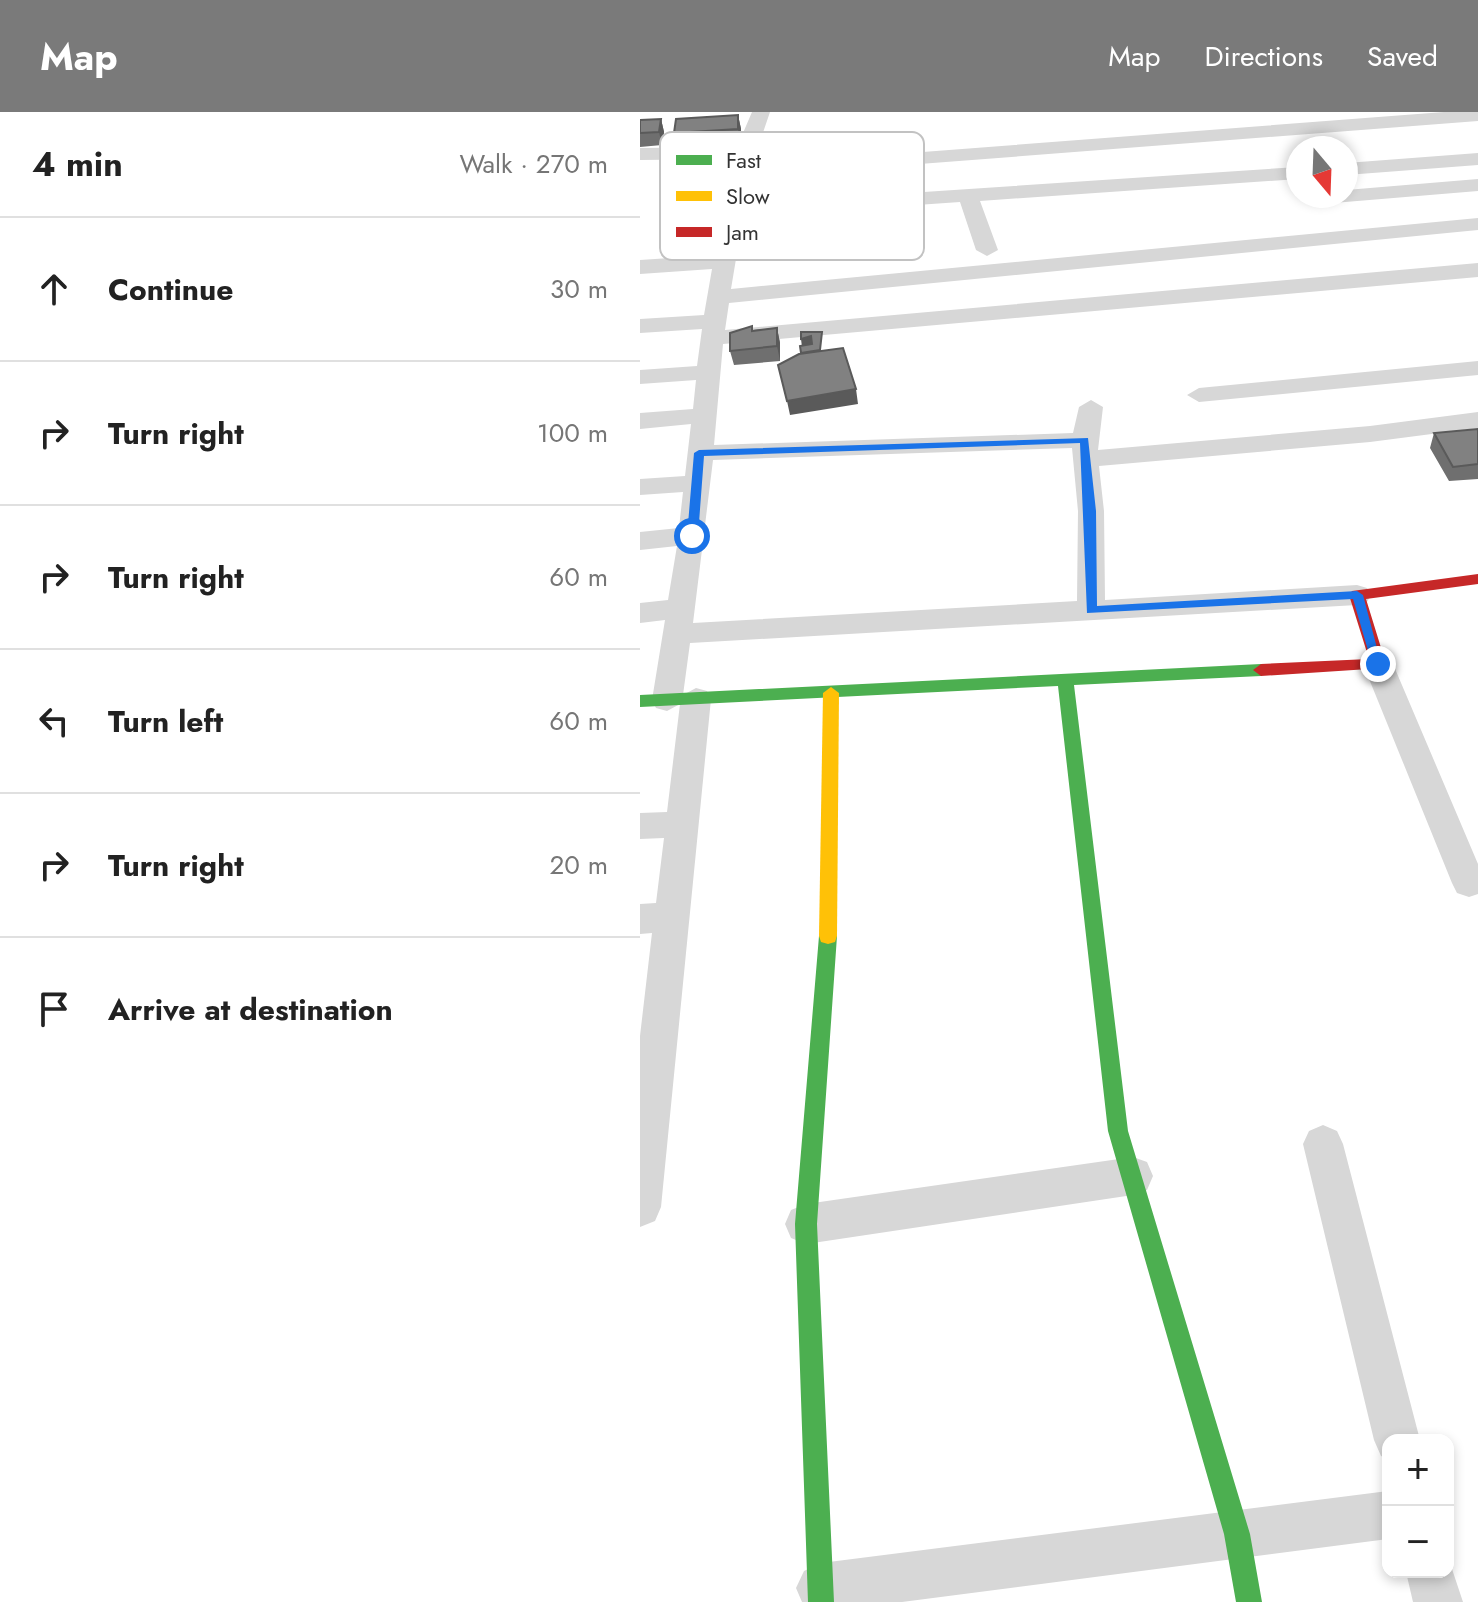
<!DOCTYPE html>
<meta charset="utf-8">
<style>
body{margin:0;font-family:Jost,sans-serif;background:#f2f2f2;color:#222}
.controls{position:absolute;right:24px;bottom:24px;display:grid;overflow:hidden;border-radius:16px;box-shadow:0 4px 12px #0003}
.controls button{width:72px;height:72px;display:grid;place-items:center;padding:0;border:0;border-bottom:2px solid #e0e0e0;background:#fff;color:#222;font:40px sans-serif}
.compass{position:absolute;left:646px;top:24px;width:72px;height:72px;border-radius:50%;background:#fff;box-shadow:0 4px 12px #0003;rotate:161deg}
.stop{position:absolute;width:24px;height:24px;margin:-18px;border:6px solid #1a73e8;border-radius:50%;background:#fff}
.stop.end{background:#1a73e8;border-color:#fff;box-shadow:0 2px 8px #0008}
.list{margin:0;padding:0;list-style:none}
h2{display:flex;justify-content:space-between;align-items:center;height:104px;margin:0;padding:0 32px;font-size:34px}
h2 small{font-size:26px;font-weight:400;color:#767676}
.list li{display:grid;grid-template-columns:52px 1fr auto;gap:24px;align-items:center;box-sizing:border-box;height:144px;padding:0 32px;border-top:2px solid #e0e0e0}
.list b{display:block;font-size:30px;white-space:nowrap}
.list em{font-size:26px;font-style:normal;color:#767676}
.icon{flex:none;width:44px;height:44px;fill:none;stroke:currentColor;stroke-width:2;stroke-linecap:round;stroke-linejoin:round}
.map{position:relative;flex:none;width:838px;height:1490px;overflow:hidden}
header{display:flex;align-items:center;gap:48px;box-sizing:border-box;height:112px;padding:0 40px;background:#7a7a7a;color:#fff}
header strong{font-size:38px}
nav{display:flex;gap:44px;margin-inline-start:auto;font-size:28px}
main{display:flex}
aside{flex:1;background:#fff}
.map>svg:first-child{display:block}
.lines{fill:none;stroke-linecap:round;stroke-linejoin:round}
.street{fill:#d7d7d7;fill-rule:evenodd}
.fast{fill:#4caf50;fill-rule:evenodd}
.slow{fill:#ffc107;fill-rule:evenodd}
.jam{fill:#c62828;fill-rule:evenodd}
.wall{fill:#6f6f6f}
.shaded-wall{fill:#5a5a5a}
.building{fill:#818181;stroke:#5a5a5a;stroke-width:2}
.route{fill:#1a73e8}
.key{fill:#fff;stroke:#c2c2c2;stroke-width:2}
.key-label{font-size:22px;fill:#333}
</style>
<header>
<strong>Map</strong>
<nav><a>Map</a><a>Directions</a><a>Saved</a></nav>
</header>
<main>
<aside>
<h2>4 min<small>Walk · 270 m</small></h2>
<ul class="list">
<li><svg class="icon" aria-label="ahead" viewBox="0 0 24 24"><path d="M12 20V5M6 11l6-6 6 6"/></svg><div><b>Continue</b></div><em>30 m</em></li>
<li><svg class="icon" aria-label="right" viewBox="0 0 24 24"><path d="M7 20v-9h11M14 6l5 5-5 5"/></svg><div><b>Turn right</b></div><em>100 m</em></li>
<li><svg class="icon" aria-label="right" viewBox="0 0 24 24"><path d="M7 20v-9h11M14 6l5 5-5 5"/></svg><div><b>Turn right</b></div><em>60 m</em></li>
<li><svg class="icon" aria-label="left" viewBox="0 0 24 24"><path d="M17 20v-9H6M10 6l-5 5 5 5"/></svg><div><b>Turn left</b></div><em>60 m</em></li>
<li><svg class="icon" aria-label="right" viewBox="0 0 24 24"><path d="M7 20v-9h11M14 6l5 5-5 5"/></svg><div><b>Turn right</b></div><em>20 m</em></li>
<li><svg class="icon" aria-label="arrive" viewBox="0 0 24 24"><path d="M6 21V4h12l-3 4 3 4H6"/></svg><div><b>Arrive at destination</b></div></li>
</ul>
</aside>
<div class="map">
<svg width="838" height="1490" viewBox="0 0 838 1490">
<rect width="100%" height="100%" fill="#fff"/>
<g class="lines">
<path class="street" d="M 112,0 L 130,0 L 112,53 L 804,0 L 838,0 L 838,9 L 110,65 L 105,92 L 658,55 L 658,67 L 340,89 L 358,138 L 347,144 L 336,138 L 320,90 L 103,105 L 91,177 L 838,106 L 838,118 L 89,191 L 85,218 L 838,151 L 838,165 L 83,232 L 74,333 L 433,321 L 439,295 L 451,288 L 463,295 L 458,338 L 730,314 L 838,300 L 838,316 L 730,330 L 459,354 L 464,399 L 465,488 L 717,473 L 727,476 L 731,483 L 727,490 L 717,493 L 50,531 L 43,583 L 56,576 L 67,579 L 71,587 L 21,1095 L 15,1109 L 0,1115 L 0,924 L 12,821 L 0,822 L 0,792 L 16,791 L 24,726 L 0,727 L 0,701 L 27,700 L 40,592 L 27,599 L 16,596 L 12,588 L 25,508 L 0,511 L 0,491 L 28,488 L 37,434 L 0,438 L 0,420 L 39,416 L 43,380 L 0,383 L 0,367 L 45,364 L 51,312 L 0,317 L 0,301 L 53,297 L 56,268 L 0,272 L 0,258 L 57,254 L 62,217 L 0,221 L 0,207 L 64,203 L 72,157 L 0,162 L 0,148 L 75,143 L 93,47 L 0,48 L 0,36 L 97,35 ZM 432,336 L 438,399 L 437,489 L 53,511 L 73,348 Z
M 838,41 L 838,53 L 706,63 L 706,51 Z
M 838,67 L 838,79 L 669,93 L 659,87 L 661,84 L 706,84 L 706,78 Z
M 838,249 L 838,263 L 559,290 L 547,283 L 559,276 Z
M 738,541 L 749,545 L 753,552 L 838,752 L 838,782 L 829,785 L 817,781 L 812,771 L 723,552 L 727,545 Z
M 683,1013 L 697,1019 L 703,1032 L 780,1328 L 748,1328 L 748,1347 L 741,1344 L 734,1328 L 663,1032 L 669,1019 Z
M 493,1045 L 507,1050 L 513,1064 L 507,1078 L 493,1083 L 166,1132 L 151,1126 L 145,1112 L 151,1098 L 166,1092 Z
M 748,1379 L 748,1427 L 262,1490 L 162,1490 L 156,1476 L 164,1459 L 181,1451 Z
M 808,1445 L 823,1490 L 773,1490 L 766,1460 L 808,1460 Z"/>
<path class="fast" d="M 621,552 L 629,558 L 621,564 L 434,573 L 488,1019 L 610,1422 L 622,1490 L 596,1490 L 584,1422 L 468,1019 L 418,574 L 0,595 L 0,583 Z
M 188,816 L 195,818 L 197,824 L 177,1112 L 194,1490 L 168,1490 L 155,1112 L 179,824 L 181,818 Z"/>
<path class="slow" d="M 191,575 L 199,581 L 197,824 L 195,830 L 188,832 L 181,830 L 179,824 L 183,581 Z"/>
<path class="jam" d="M 838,462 L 838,472 L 726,487 L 746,552 L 744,556 L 621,564 L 613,558 L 621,552 L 729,547 L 709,483 L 712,479 Z"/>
</g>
<path class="wall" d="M 98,3 L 101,17 L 101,30 L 37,34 L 34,21 Z
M 21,7 L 24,20 L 22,33 L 0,35 L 0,8 Z
M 137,216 L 140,231 L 140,249 L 94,253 L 90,239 L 113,218 Z
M 838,318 L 838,367 L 809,369 L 790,336 L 794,321 Z"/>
<path class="shaded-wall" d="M 98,3 L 101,17 L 101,30 L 98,17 Z
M 21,7 L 24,20 L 22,33 L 19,20 Z
M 137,216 L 140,231 L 140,249 L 137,234 Z
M 171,224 L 173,232 L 162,235 L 161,227 Z
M 216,277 L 218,292 L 150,303 L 147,289 Z"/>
<path class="building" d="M 98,3 L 98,17 L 34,21 L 36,7 Z
M 21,7 L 19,20 L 0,21 L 0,8 Z
M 112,214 L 112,219 L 137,216 L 137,234 L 90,239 L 90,221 Z
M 161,220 L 182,220 L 180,238 L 161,241 L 160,234 L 172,232 L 171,224 L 161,227 Z
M 203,236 L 216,277 L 147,289 L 138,253 L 159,242 Z
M 838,317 L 838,352 L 813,355 L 794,321 Z"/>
<path class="route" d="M 448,326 L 456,399 L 457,494 L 717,479 L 723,483 L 742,555 L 732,552 L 713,487 L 447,501 L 440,331 L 64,344 L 58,424 L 52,428 L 47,424 L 54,341 L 59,338 Z"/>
<rect x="20" y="20" width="264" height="128" rx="12" class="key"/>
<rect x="36" y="43" width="36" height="10" fill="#4caf50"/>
<rect x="36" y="79" width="36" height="10" fill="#ffc107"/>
<rect x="36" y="115" width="36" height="10" fill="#c62828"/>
<g class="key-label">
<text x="86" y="56">Fast</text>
<text x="86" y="92">Slow</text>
<text x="86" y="128">Jam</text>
</g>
</svg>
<div class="controls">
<button>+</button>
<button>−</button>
</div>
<svg class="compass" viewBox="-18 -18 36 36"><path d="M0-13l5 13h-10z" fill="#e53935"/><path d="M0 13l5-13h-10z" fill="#767676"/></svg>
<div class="stop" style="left:52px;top:424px"></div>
<div class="stop end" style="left:738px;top:552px"></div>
</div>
</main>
